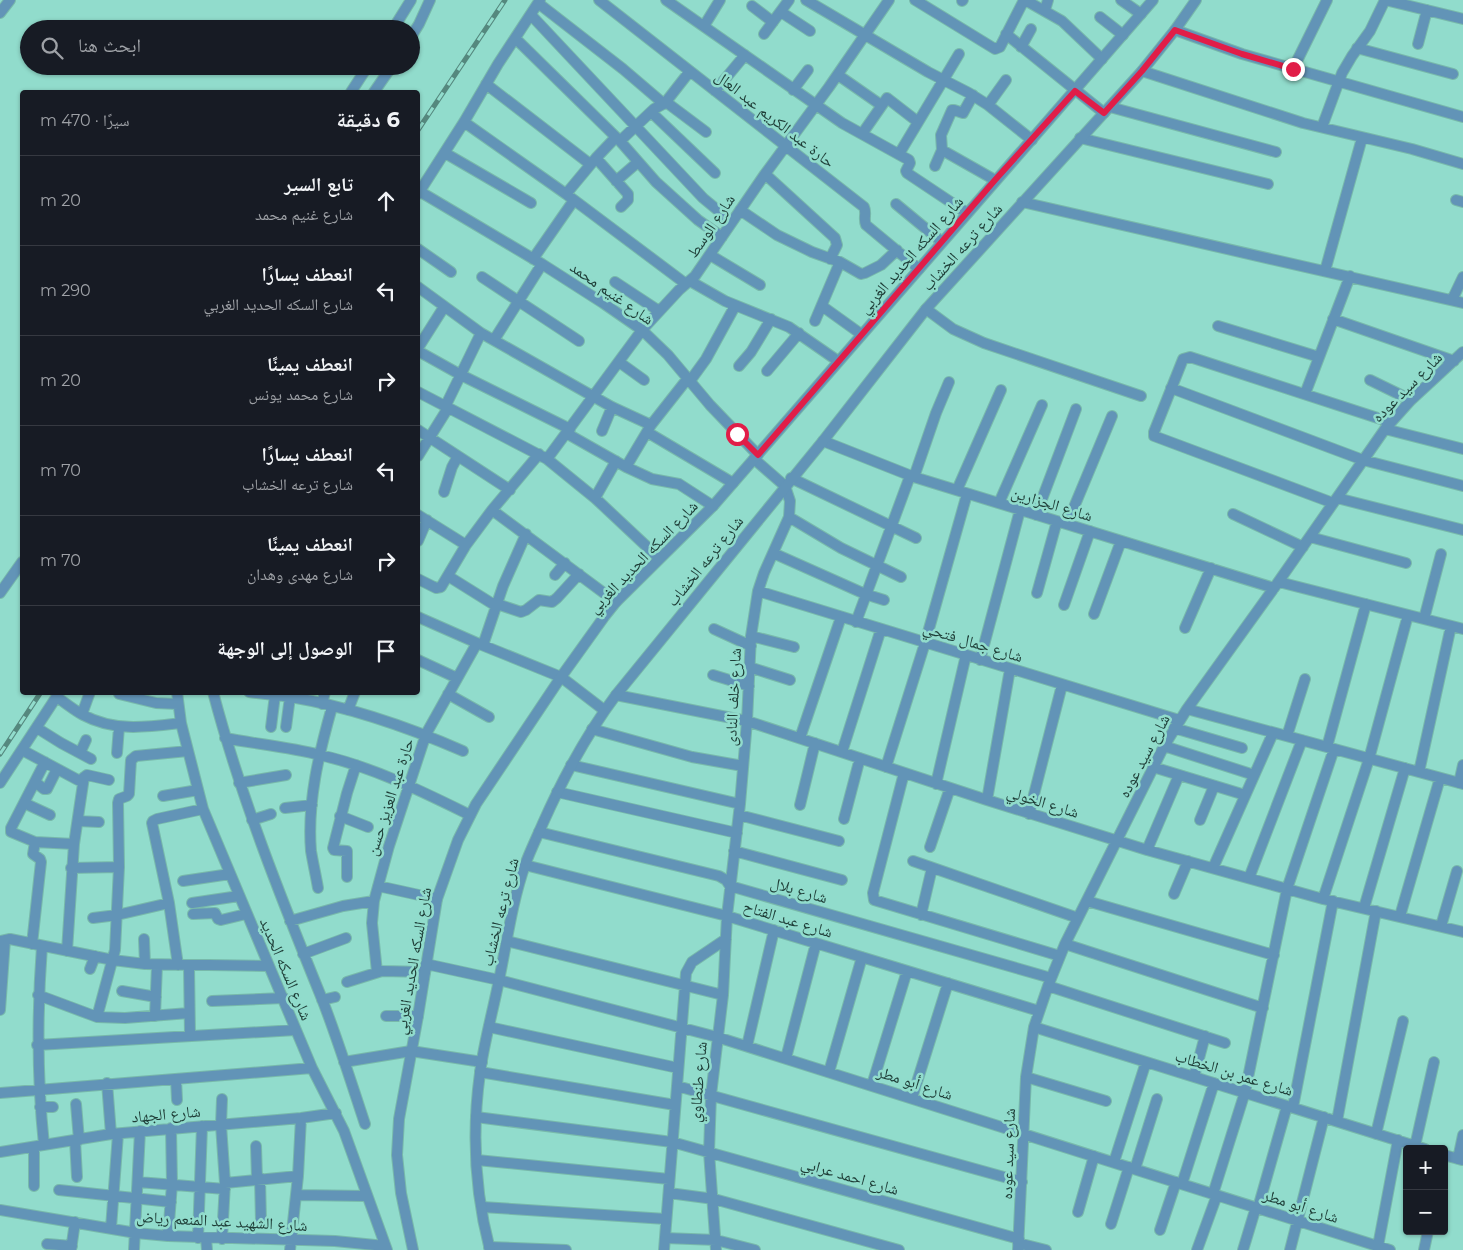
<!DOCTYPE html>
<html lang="ar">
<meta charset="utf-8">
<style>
body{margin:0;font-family:Montserrat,"Noto Naskh Arabic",sans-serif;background:#20242c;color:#f1f3f6;direction:rtl}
.controls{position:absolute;right:15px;bottom:15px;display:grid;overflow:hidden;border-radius:5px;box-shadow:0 1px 4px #0004}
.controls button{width:45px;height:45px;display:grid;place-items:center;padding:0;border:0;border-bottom:1px solid #363941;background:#171b24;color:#f1f3f6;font:25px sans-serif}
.stop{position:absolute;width:15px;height:15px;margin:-11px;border:4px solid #e11d48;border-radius:50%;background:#fff}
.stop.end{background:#e11d48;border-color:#fff;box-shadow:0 1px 5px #0008}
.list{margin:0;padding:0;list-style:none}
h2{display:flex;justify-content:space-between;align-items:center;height:65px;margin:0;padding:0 20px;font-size:21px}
h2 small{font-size:16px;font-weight:400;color:#9ea1a6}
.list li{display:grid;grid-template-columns:32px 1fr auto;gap:15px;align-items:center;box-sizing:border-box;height:90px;padding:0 20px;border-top:1px solid #363941}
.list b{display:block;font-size:19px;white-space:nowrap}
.list p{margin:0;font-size:16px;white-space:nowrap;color:#9ea1a6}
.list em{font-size:16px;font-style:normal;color:#9ea1a6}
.icon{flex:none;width:28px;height:28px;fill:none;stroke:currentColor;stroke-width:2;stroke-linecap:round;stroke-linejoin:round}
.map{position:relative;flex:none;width:1463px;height:1250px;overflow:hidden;direction:ltr}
.search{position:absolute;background:#171b24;box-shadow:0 1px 4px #0004;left:20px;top:20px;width:400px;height:55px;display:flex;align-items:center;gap:12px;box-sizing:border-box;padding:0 18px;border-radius:28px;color:#9ea1a6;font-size:19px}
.panel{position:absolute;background:#171b24;box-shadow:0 1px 4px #0004;left:20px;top:90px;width:400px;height:605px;border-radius:5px;direction:rtl}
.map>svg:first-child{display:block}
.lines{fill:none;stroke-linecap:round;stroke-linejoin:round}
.minor-casing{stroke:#78b9ab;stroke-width:12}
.tertiary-casing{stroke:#78b9ab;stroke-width:12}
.minor{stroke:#6294b7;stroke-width:10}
.tertiary{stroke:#6294b7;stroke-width:10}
.rail-casing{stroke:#55887e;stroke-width:5}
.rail{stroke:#91dccc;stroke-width:3;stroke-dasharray:9;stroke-linecap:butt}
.route{stroke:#e11d48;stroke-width:6}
.labels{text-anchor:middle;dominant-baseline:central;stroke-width:5;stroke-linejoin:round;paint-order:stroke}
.street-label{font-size:16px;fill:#1e3d37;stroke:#91dccc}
</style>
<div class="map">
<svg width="1463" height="1250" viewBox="0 0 1463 1250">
<rect width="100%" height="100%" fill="#91dccc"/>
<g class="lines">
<defs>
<path id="minor" d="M 599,0 L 864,207 C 867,213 863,219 866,225 L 919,269
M 666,0 L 842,123 L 909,160 L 910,163 L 906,171 L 907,173 L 967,213
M 806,0 L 928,72 L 969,93 L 988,105 L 1032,140
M 915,0 L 995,49 L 1000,47 L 1024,0
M 1025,0 L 1062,21 L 1102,59
M 1121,0 L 1141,14
M 1385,0 L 1463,19
M 962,1 L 963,0
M 538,3 L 623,69 L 664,104
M 752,6 L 773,22
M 1045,10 L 1048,0
M 781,12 L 810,31
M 0,13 L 10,0
M 531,15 L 703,198 L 732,222
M 1100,17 L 1123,35
M 704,26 L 720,0
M 1175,30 L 1242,54 L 1463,117
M 764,34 L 789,0
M 1006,34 L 1104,113
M 515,38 L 620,141 L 656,182 L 698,220 L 722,237
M 1418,44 L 1427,10
M 1021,47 L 1031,29
M 1357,48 L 1453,74
M 1293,69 L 1327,0
M 1142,71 L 1303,123 L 1412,149 L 1463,164
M 838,75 L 881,105
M 486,84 L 590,164
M 793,90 L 808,70
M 715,91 L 745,55
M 666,102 L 706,132
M 988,105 L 1006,80
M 1110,107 L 1276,152
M 651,112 L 715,173
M 464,122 L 566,194 L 686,284
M 1322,127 L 1342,73 L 1352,56 L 1370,31 L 1385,0
M 862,134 L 887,98 L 918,122
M 1080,138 L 1268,184
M 620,141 L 654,109 L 665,103 L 690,71
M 942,150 L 995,180
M 445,153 L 531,203
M 899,154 L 959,54
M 596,158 L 628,194 L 628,200 L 621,207
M 935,166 L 942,150 L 941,135 L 952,110 L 954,110 L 963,113 L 973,95
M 765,174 L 835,238 L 837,245 L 830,259
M 616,181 L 638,162
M 419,191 L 542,264 L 603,303 L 642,330 L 668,355 L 710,405 L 758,455
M 418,194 L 464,122 L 498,64 L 540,0
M 566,194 L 596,158 L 616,137
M 1456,200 L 1463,202
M 1022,202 L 1463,303
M 896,204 L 942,242
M 740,210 L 777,235 L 812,252 L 840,262 L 861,274 L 865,273 L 881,265 L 897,250
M 418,249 L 451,272
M 710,255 L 760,285
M 533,259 L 574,200
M 1325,271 L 1362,138
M 482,277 L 579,341
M 690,281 L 725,301 L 789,327 L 838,361
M 615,282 L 659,311
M 418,287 L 481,333 L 612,407 L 651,425
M 1452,300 L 1463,277
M 822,306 L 861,334
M 926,309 L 953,329 L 984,343 L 1141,396
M 1333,319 L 1454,361
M 815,321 L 840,262
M 1218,326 L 1319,357
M 494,340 L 542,264
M 418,348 L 444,307
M 418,351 L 461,375 L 570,429
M 619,362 L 644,380
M 739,366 L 751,352 L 771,319
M 767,371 L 799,333
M 1370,380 L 1411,400
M 690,381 L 706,359 L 735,306
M 1171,388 L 1363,460 L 1463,486
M 418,392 L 547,459 L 595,498 L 659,558
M 1305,394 L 1350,276
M 445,407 L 481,333
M 1385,429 L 1463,449
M 418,430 L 510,490
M 602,431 L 612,407
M 647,432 L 733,483
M 566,433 L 626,467 L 652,479 L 679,484 L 713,506
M 823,441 L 914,477 L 1274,588
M 418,456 L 448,408
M 547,459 L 642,330 L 679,290 L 695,276 L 765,174 L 829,87 L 889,0
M 626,467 L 651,425 L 688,378
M 914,477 L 936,413 L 949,382
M 791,478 L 916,538
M 957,490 L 1001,390
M 444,492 L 452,467 L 458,456
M 595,498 L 616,461
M 1337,498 L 1463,530
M 999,503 L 1042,405
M 1333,503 L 1154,436 L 1154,432 L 1183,359 L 1190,357 L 1390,422
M 492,510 L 616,602
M 1233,514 L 1303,547
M 418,515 L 466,545
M 1036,515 L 1076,409
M 789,517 L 841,548 L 901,577
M 1067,524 L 1112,416
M 1310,537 L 1406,563
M 418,541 L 427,520
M 773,553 L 865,594 L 884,600
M 555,575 L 565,563
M 448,576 L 496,606
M 418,579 L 436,588 L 441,587 L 466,545 L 492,510 L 539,454
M 1279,582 L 1463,629
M 758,591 L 1179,720
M 1037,593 L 1057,521
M 497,604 L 521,612 L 526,610 L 539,600 L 552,602 L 557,598 L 579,574
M 1064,605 L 1090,531
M 1094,614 L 1121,541
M 418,617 L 477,643 L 561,677 L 604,710
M 1424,619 L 1441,554
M 856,622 L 910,476
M 1185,628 L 1211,568
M 714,629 L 751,646
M 751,636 L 794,647
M 483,645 L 503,586 L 526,534
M 418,660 L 457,678
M 980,660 L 1020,510
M 749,667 L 790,680
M 713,675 L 749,686
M 177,692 L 181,723 L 203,809 L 312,1068 L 344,1131 L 387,1250
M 213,692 C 241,798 281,898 322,999 C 338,1040 351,1082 365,1124
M 249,692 C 263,694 277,695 291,697 C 350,707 408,727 463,751
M 119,694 L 156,703 L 178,704
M 448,694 L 489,717
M 616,695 L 747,721 L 987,800 L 1147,850 L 1323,899 L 1463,932
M 57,697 C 65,703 74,710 83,715 C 115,732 147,727 181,723
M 322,704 L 325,692
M 1187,709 L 1463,784
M 348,710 L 355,692
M 82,714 L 90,692
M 271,727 L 275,695
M 286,727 L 290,697
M 37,728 L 61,743 L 91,759
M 1174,728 L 1242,748
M 592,729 L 692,757 L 743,766
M 1287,736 L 1305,679
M 225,738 C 256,744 289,747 320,755 C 373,767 421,791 470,815
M 800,738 L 841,617
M 1164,746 L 1254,775
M 1327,747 L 1366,604
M 22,750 L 78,780 L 82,779 L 87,775 L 109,780
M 842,752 L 881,629
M 80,753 L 86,740
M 117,753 L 119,727
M 45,762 L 11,828 L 11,832 L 35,842 L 74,844
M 571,765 L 740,804
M 886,767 L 925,643 L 967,494
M 1153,767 L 1245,795
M 1419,772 L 1451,626
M 904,773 L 873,893 L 874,900 L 1060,956
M 35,782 L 44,789 L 47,789 L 57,769
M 0,783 L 59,693
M 239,783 L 286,775
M 1459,783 L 1463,765
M 936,784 L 966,655
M 557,792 L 737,833
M 163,796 L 198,790
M 987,800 L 1010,669
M 24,803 L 50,815
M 800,805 L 815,743
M 285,808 L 312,805
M 1029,814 L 1062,685
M 739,815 L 839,841
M 340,816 L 368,827
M 844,819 L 860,758
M 252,820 L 271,814
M 1200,820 L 1214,786
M 78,821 L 99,822
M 539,832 L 719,876 L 726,880 L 730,886 L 1051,978
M 930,847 L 950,788
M 1147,850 L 1179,775
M 734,851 L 842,880
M 913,861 L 1078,918
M 525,865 L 727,916 L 1039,1011
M 71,868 L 119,867
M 1213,868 L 1273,733
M 347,877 L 347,851 L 334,850 L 333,848 L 347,793 L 356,765
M 1249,878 L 1302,740
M 183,881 L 230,874
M 378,886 L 437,899
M 318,888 C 316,876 313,863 311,851 C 307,802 319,753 332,707
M 1174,894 L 1188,861
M 1323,899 L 1369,759 L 1408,615
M 1087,901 L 1274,955
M 192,903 L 239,896
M 1364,908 L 1405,768
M 193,914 L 215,913 L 218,919 L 221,920 L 246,914
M 921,915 L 932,868
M 1400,916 L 1440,778
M 93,918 L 117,915 L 169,903
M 290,921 L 343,906 L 374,901
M 1441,926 L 1457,871
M 144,939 L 145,964
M 0,941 L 10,939 L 113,960 L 145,964 L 269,966
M 507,941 L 723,995
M 32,944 L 41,862 L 40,859 L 33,854 L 35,842
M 1065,944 L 1263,1008
M 42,946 C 37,1013 37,1078 44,1145
M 67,951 L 74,844 L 84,777
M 303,954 L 346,938
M 426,964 L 499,980 L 717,1037 L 1390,1250
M 178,965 L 169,903 L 152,823 L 153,821 L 157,819 L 203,809
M 189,966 L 190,1036
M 90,969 L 95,956
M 377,972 L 372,923 L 374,901 L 389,846 L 426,734 L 477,643
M 347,982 L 382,971 L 425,972
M 1048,986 L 1225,1043
M 122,991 L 156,997
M 38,995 L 97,1017 L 125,1018 L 189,1013
M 322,1000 L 335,997
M 212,1001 L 284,998
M 0,1010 L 5,940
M 155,1016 L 157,965
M 386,1016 L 418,1016
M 97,1017 L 115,950 L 119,867 L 118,803 L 119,799 L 127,796 L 129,794 L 131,760 L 136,756 L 188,751
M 489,1027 L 678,1068
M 1034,1027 L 1425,1149
M 37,1045 L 296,1030
M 747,1046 L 774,930
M 786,1058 L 816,943
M 344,1062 L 411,1051 L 482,1062
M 480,1072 L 675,1105
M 829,1072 L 862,957
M 1026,1077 L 1106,1101
M 1194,1077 L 1205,1036
M 176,1079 L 177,1100
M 107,1083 L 111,1134
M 872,1085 L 907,971
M 677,1086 L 1022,1182
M 0,1093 L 312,1068
M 912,1098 L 948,983
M 76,1104 L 79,1140
M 40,1107 L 53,1107
M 1293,1107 L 1333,901
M 476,1117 L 672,1142 L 1019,1239
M 1337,1121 L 1376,911
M 1376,1134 L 1403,1021
M 75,1140 L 77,1177
M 256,1146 L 257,1179
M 1415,1146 L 1434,1062
M 34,1147 L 34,1186
M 0,1152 L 111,1134 L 301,1118 L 336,1113
M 1444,1155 L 1462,1160
M 1458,1159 L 1463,1135
M 477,1160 L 669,1179
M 1114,1162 L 1146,1062
M 1135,1169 L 1157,1099
M 260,1178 L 261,1222
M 138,1182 L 225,1189
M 225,1183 L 298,1176
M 1182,1184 L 1214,1083
M 59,1190 L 171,1202
M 669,1193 L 714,1199 L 899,1250
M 1213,1194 L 1245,1092 L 1287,889 L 1334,749
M 297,1195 L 366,1196
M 482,1207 L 666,1219
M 1258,1208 L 1287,1106
M 0,1210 L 136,1233 L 168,1236 L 335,1241 L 385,1246
M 1078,1212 L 1094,1156
M 1111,1224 L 1129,1167
M 111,1228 L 118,1134
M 1160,1230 L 1176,1182
M 168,1236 L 172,1184 L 171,1128
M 198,1238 L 202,1126
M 206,1238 L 207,1250
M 665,1238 L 716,1240 L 755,1250
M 222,1239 L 225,1183 L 221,1125 L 222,1099
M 1018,1243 L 1046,1250
M 47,1244 L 72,1246
M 1378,1246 L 1398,1140
M 489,1247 L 566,1250
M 71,1250 L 75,1222
M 134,1250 L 140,1131
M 290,1250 L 298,1176 L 301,1118
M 664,1250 L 686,973 L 692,962 L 726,939
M 716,1250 L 709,1152 L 711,1095 L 723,995 L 727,916 L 740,804 L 747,721 L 751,636 L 758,591 L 764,573 L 789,517 L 790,501 L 785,486 L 754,459
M 1018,1250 L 1026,1077 L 1034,1027 L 1048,986 L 1065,944 L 1164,746 L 1187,709 L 1274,588 L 1385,429 L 1411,400 L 1463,352
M 1197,1250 L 1217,1195
M 1243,1250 L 1256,1207
M 1290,1250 L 1324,1117
M 1424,1250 L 1428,1231"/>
<path id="tertiary" d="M 393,29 L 411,0
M 411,37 L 419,24 L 430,0
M 351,92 L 368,66
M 374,92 L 392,66
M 0,593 L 22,562
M 413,1250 L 401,1193 L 397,1155 L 399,1119 L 418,1016 L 437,899 L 458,840 L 476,804 L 561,677 L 604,617 L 616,602 L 713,506 L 1153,0
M 490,1250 C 475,1193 472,1131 480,1073 C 484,1042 493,1011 499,980 C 507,942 512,902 525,865 C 530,851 537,837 543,823 C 563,778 586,735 616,695 L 823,441 L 926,309 L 1142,71 L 1175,30 L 1196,0"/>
</defs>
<use href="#minor" class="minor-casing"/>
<use href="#tertiary" class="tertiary-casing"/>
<use href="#minor" class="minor"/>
<use href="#tertiary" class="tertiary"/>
<defs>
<path id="rail" d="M 418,130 L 505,0
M 0,754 L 41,692"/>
</defs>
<use href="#rail" class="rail-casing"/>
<use href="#rail" class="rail"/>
</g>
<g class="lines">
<path class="route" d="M 737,434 L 758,455 L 995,180 L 1075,91 L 1104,113 L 1142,71 L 1175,30 L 1242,54 L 1293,69"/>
</g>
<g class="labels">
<g class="street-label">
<text transform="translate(775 119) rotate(38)">حارة عبد الكريم عبد العال</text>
<text transform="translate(711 226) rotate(-56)">شارع الوسط</text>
<text transform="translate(962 247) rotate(-48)">شارع ترعه الخشاب</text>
<text transform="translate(911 255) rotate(-49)">شارع السكه الحديد الغربي</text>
<text transform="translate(612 293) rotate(35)">شارع غنيم محمد</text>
<text transform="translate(1407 387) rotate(-45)">شارع سيد عوده</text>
<text transform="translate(1052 504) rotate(17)">شارع الجزارين</text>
<text transform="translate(643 557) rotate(-46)">شارع السكه الحديد الغربي</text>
<text transform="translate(705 561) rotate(-51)">شارع ترعه الخشاب</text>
<text transform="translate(973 642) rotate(17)">شارع جمال فتحي</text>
<text transform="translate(733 697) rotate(-87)">شارع خلف النادى</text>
<text transform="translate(1144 756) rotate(-62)">شارع سيد عوده</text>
<text transform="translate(390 797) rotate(-72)">حارة عبد العزيز حسن</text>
<text transform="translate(1043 802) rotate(17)">شارع الخولي</text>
<text transform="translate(799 890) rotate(16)">شارع بلال</text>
<text transform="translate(500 912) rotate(-76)">شارع ترعه الخشاب</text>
<text transform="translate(788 919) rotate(17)">شارع عبد الفتاح</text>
<text transform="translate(413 961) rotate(-80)">شارع السكه الحديد الغربي</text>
<text transform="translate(286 969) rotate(67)">شارع السكه الحديد</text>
<text transform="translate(1234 1073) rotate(17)">شارع عمر بن الخطاب</text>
<text transform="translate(698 1082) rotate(-85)">شارع طنطاوي</text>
<text transform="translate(915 1083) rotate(18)">شارع أبو مطر</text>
<text transform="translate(166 1114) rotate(-5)">شارع الجهاد</text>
<text transform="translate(1008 1154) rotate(-88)">شارع سيد عوده</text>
<text transform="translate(850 1176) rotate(16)">شارع احمد عرابي</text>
<text transform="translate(1301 1206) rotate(18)">شارع أبو مطر</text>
<text transform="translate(222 1221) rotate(3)">شارع الشهيد عبد المنعم رياض</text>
</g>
</g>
</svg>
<div class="controls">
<button>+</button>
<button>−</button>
</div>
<div class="stop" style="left:737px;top:434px"></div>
<div class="stop end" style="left:1293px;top:69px"></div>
<div class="search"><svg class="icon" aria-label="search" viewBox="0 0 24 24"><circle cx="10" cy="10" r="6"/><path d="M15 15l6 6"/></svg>ابحث هنا</div>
<section class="panel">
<h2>6 دقيقة<small>سيرًا · 470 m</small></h2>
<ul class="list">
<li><svg class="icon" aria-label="ahead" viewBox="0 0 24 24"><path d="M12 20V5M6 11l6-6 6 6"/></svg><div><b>تابع السير</b><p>شارع غنيم محمد</p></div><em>20 m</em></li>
<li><svg class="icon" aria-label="left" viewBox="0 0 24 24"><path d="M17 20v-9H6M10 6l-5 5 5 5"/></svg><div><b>انعطف يسارًا</b><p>شارع السكه الحديد الغربي</p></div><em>290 m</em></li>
<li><svg class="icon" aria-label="right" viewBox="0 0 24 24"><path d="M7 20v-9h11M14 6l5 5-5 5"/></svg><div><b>انعطف يمينًا</b><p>شارع محمد يونس</p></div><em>20 m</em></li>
<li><svg class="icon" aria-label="left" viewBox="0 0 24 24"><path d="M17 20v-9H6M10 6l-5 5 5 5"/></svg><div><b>انعطف يسارًا</b><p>شارع ترعه الخشاب</p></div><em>70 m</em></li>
<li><svg class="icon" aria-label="right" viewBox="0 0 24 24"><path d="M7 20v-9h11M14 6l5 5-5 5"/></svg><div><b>انعطف يمينًا</b><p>شارع مهدى وهدان</p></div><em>70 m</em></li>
<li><svg class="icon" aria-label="arrive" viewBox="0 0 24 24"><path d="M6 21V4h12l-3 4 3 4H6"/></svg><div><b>الوصول إلى الوجهة</b></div></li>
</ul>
</section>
</div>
